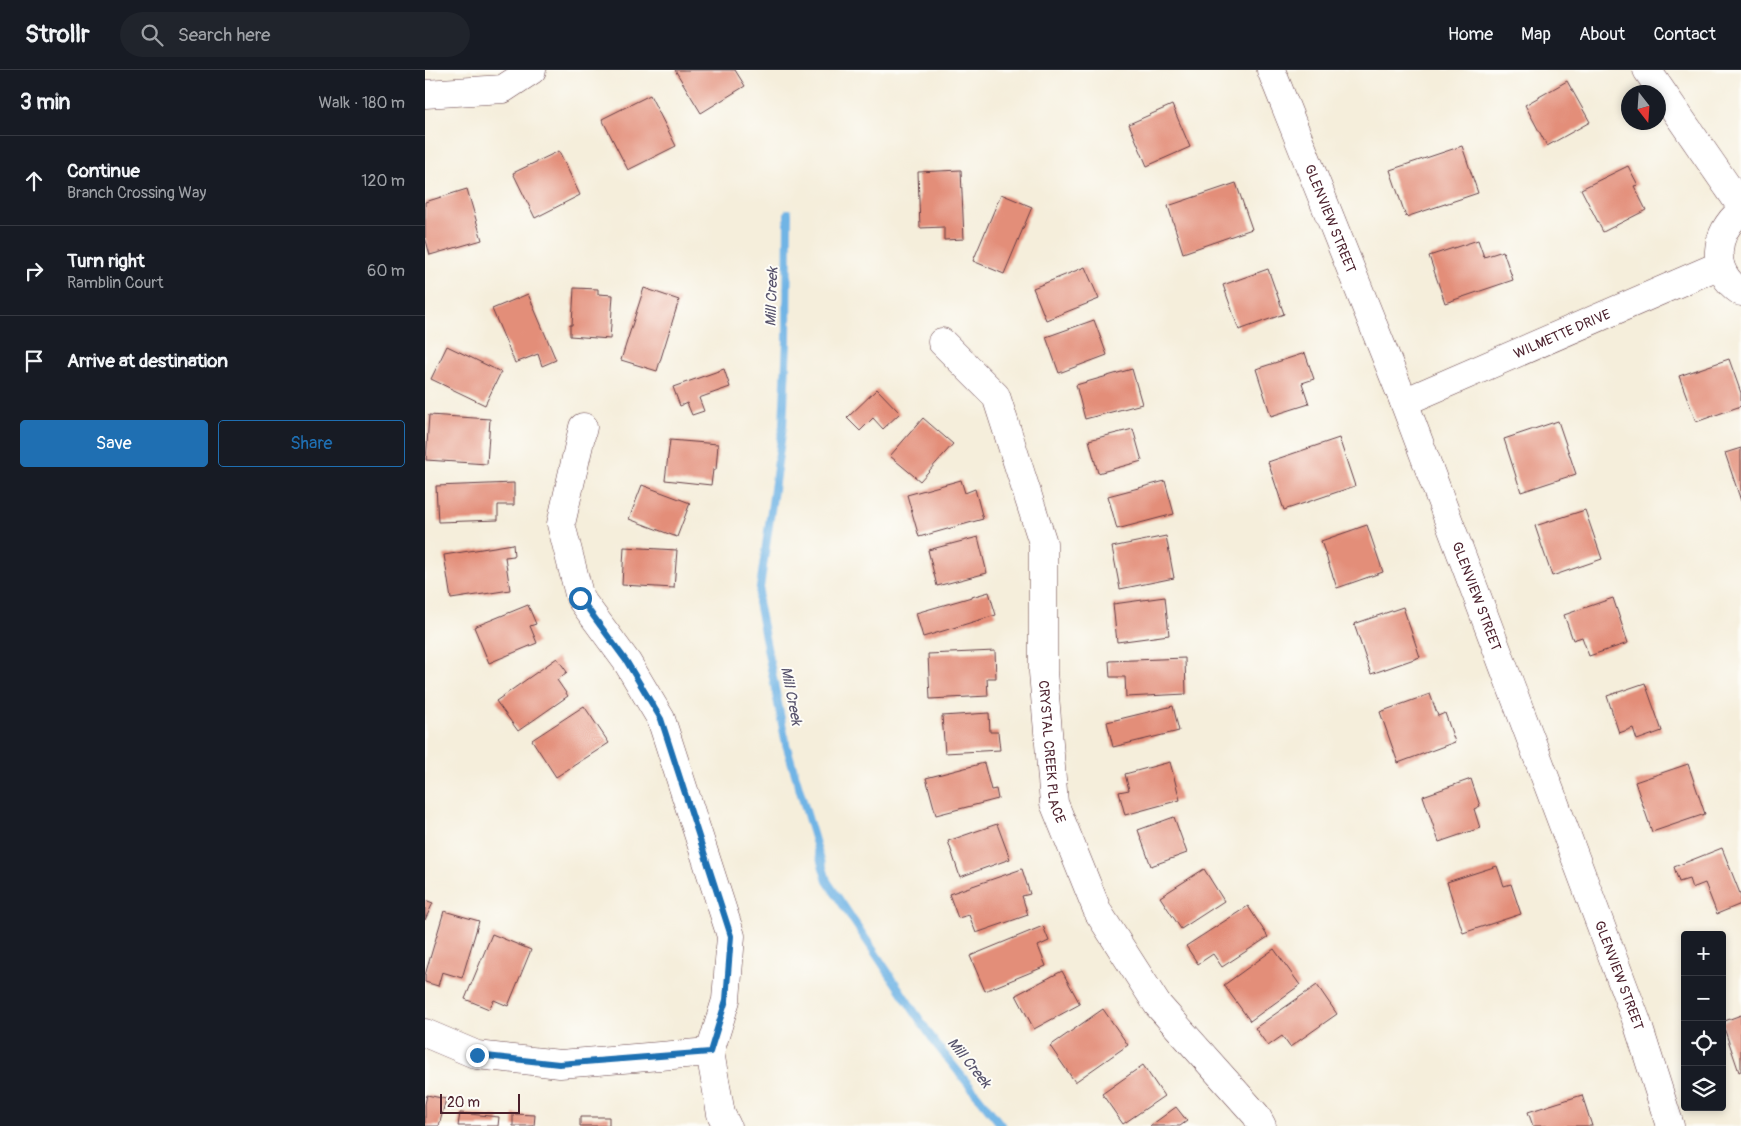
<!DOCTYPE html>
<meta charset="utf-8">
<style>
body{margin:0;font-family:Pangolin,sans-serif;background:#20242c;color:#f1f3f6}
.controls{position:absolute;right:15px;bottom:15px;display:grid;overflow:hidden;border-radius:5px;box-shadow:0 2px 8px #0003}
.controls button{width:45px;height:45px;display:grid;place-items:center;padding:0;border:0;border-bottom:1px solid #363941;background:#171b24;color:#f1f3f6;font:25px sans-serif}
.compass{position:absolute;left:1196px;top:15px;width:45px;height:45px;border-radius:50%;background:#171b24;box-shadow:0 2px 8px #0003;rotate:163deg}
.scale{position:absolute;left:15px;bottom:12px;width:80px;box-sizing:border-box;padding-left:5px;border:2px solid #4a1f2b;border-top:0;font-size:14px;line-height:18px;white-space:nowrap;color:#4a1f2b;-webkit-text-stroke:4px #fdfcf7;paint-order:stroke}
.stop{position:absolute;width:15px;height:15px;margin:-11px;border:4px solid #1f6fb2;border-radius:50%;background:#fff}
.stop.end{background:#1f6fb2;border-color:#fff;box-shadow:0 1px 5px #0008}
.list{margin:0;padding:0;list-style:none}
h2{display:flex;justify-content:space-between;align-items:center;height:65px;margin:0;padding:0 20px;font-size:21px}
h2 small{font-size:16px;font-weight:400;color:#9ea1a6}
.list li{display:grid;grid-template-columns:32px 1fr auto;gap:15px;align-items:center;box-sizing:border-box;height:90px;padding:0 20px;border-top:1px solid #363941}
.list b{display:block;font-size:19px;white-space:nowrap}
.list p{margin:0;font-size:16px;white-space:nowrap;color:#9ea1a6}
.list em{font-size:16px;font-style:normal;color:#9ea1a6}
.actions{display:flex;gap:10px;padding:15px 20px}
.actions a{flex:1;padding:11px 0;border:1px solid #1f6fb2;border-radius:5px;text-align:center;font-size:18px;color:#1f6fb2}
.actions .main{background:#1f6fb2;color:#fff}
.icon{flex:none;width:28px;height:28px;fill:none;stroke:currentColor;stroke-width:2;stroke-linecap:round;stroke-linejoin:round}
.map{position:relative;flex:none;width:1316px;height:1056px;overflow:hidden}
header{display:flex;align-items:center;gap:30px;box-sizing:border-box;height:70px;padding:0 25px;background:#171b24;border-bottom:1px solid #363941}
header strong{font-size:24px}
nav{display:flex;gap:28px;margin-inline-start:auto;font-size:18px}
.search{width:350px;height:45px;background:#20242c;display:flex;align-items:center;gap:12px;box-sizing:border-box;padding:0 18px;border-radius:28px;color:#9ea1a6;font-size:19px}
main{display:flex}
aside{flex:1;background:#171b24}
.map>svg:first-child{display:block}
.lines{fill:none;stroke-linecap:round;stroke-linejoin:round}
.stream{stroke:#6fb4e5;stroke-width:8}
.building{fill:#e38e79}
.minor-casing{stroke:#643e45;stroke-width:29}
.minor{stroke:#fff;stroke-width:28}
.route{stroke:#1f6fb2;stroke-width:6}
.labels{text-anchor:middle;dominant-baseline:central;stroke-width:4;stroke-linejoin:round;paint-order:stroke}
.street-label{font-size:14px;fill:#4a1f2b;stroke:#fdfcf7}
.water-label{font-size:15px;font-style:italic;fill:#57536c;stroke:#fdfcf7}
</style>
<header>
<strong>Strollr</strong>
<div class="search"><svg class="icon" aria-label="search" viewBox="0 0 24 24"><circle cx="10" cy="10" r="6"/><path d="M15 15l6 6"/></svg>Search here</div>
<nav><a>Home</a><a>Map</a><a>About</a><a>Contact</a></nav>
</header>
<main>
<aside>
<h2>3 min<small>Walk · 180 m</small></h2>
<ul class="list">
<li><svg class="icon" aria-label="ahead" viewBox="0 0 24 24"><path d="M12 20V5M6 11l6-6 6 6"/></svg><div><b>Continue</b><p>Branch Crossing Way</p></div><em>120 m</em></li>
<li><svg class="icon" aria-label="right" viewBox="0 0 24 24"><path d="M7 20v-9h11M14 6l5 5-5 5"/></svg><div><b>Turn right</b><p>Ramblin Court</p></div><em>60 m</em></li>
<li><svg class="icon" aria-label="arrive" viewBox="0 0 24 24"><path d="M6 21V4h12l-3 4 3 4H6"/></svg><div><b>Arrive at destination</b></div></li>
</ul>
<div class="actions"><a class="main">Save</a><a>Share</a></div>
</aside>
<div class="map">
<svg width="1316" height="1056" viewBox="0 0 1316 1056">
<rect width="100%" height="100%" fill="#fdfcf7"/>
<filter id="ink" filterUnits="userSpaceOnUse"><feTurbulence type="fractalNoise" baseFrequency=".02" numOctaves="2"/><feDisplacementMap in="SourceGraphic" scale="10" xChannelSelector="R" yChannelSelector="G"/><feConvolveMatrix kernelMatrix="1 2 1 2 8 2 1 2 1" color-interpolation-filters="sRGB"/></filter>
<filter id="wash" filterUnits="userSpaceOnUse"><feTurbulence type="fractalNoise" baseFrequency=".0096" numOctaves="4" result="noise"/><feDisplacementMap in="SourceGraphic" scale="20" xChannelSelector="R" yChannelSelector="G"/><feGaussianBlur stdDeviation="1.12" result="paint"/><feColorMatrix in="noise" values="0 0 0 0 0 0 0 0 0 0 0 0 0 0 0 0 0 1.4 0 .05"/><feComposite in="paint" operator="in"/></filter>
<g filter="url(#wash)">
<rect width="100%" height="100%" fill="#f5eedb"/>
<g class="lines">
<path class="stream" d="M 363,143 L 362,271 L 358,356 L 333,532 L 361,674 L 402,811 L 511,974 L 577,1056"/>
</g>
<g id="blocks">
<path class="building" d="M 250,0 L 310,0 L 320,16 L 276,43 Z
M 1142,11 L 1165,52 L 1122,76 L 1100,35 Z
M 225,25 L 251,76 L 203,100 L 177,49 Z
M 747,35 L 765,77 L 722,96 L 704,54 Z
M 1037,76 L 1053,123 L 981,147 L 965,100 Z
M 134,81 L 155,125 L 110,148 L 88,103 Z
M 1203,96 L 1213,115 L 1209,116 L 1221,140 L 1178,162 L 1156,119 Z
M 536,100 L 539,169 L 519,170 L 519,157 L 495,158 L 493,102 Z
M 811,113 L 827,159 L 758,183 L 743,136 Z
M 42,119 L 57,170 L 5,185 L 0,167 L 0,132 Z
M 576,124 L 607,137 L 579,204 L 548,191 Z
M 1053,170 L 1059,187 L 1078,181 L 1088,210 L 1020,233 L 1004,186 Z
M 660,197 L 674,229 L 621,250 L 608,218 Z
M 843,199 L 859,244 L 814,260 L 798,215 Z
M 149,218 L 173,219 L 173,224 L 188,225 L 185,269 L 145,266 L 145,255 L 147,255 Z
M 219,218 L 254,230 L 232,301 L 196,290 Z
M 103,224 L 131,290 L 117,296 L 113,284 L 90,293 L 67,239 Z
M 669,250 L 682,285 L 634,303 L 621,267 Z
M 22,276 L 76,302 L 60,335 L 6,309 Z
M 880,283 L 889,309 L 877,313 L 884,334 L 846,346 L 831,299 Z
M 1304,289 L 1316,323 L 1316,336 L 1271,352 L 1254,306 Z
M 299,299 L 305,317 L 274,328 L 279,341 L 267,345 L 262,333 L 255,336 L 248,317 Z
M 707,299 L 717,334 L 660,349 L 651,315 Z
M 452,319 L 475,343 L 458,359 L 448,348 L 435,361 L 422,348 Z
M 4,345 L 65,349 L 62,394 L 1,390 Z
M 498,348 L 528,374 L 495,411 L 465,386 Z
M 1133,351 L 1151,404 L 1096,422 L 1079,369 Z
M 708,359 L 717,391 L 673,403 L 664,370 Z
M 914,368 L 930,416 L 859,440 L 843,392 Z
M 245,370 L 293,374 L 291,400 L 288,400 L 286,415 L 240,410 Z
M 1316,378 L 1316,431 L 1300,383 Z
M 536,410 L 540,423 L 550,419 L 558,449 L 494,467 L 482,425 Z
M 740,411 L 749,444 L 692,459 L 683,426 Z
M 89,413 L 89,435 L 73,435 L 73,450 L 13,452 L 11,416 Z
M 217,415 L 265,433 L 252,467 L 204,449 Z
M 1160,440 L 1177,489 L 1127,506 L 1110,456 Z
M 942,455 L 958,502 L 912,518 L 896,471 Z
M 741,466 L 749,508 L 695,519 L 687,477 Z
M 553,467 L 562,503 L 512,516 L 503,480 Z
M 88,474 L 89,486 L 80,487 L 85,520 L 26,529 L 19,485 Z
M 199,477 L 252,480 L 249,518 L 197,515 Z
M 564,522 L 571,545 L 498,567 L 491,543 Z
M 740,527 L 744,565 L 692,572 L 688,534 Z
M 1188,528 L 1203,573 L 1164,586 L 1157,567 L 1148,570 L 1139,545 Z
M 103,535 L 111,554 L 105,556 L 112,573 L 64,593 L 49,557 Z
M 978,537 L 995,587 L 946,604 L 929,554 Z
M 570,581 L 571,608 L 562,608 L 563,626 L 505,629 L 503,584 Z
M 132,588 L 142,602 L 132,610 L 143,626 L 93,661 L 71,631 Z
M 760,588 L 761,624 L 701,627 L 700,607 L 685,607 L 684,591 Z
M 1220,613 L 1237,661 L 1212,670 L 1208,658 L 1194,663 L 1182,626 Z
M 1005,624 L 1013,646 L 1020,643 L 1030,672 L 973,693 L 955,642 Z
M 159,636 L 184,673 L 131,707 L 107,670 Z
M 748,636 L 754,661 L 688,677 L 682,652 Z
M 564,643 L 565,662 L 573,662 L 575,680 L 520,683 L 517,646 Z
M 745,692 L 755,730 L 700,745 L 694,722 L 704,720 L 700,704 Z
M 559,693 L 566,720 L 571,719 L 573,729 L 511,745 L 501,708 Z
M 1263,694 L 1280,744 L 1227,762 L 1210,712 Z
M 1046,709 L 1055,736 L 1049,739 L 1055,758 L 1014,772 L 998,726 Z
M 749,747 L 762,783 L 726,796 L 713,760 Z
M 572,754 L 585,789 L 535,807 L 523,771 Z
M 1297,778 L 1316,826 L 1316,834 L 1292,844 L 1280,813 L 1267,818 L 1264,809 L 1254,812 L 1249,797 Z
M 1072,796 L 1079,816 L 1086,814 L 1096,844 L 1038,863 L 1022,812 Z
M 597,799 L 605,824 L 597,826 L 603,845 L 551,863 L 544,845 L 533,848 L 524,824 Z
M 779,799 L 799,831 L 756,859 L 735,827 Z
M 0,830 L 8,833 L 0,850 Z
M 823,836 L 843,867 L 797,897 L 788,884 L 773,894 L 761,876 Z
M 19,841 L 54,851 L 37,908 L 17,902 L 13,916 L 0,912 L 0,905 Z
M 618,856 L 624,871 L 613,876 L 621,896 L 560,921 L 545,886 Z
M 67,864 L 106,880 L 83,936 L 69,930 L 64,939 L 40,929 Z
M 849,879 L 875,915 L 825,951 L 799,915 Z
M 637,901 L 655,934 L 609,959 L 591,925 Z
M 892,915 L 912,944 L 865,977 L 857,966 L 843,976 L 830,958 Z
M 678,939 L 703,975 L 650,1012 L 625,976 Z
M 1316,945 L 1316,1001 L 1314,1002 L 1297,952 Z
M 718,995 L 739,1026 L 698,1054 L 677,1024 Z
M 2,1025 L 21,1029 L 14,1056 L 0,1056 L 0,1034 Z
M 1157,1025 L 1167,1056 L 1108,1056 L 1103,1042 Z
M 751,1037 L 762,1051 L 755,1056 L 725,1056 Z
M 35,1043 L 74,1047 L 73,1056 L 33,1056 Z
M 88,1044 L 110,1045 L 109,1056 L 88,1056 Z
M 155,1047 L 184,1047 L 184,1056 L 155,1056 Z"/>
</g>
</g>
<g filter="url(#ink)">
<use href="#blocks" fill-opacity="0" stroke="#643e45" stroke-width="1"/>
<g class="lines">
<defs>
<g id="minor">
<path id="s1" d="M 846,0 L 979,332 L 1212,952 L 1245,1056"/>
<path d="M 1222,0 L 1316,136"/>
<path d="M 0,24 L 78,19 L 107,0"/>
<path d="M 1316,141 C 1289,163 1284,201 1316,222"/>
<path id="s2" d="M 517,272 L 571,326 L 618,473 L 618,602 L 629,733 L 673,842 L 732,934 L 831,1045 L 837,1056"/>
<path id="s3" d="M 979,332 L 1295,195"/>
<path d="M 158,357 L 136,454 L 155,528 L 202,592 L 236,649 L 306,866 L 301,930 L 285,982 L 296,1044 L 302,1056"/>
<path d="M 0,963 L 52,985 L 135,994 L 285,982"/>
</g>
</defs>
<use href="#minor" class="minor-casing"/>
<use href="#minor" class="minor"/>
</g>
</g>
<g class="lines" filter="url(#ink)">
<path class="route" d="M 52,985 L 134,994 L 285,982 L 301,930 L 306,866 L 236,649 L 202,592 L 155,528"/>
</g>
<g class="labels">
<g class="street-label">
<text stroke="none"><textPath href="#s1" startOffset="160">GLENVIEW STREET</textPath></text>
<text stroke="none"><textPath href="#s3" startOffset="172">WILMETTE DRIVE</textPath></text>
<text stroke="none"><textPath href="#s1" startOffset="565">GLENVIEW STREET</textPath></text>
<text stroke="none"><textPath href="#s2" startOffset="440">CRYSTAL CREEK PLACE</textPath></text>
<text stroke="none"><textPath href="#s1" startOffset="970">GLENVIEW STREET</textPath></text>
</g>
<g class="water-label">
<text transform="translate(347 227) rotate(-88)">Mill Creek</text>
<text transform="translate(366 626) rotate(79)">Mill Creek</text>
<text transform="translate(544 993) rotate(51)">Mill Creek</text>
</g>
</g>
</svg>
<div class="controls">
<button>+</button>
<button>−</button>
<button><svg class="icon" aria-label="locate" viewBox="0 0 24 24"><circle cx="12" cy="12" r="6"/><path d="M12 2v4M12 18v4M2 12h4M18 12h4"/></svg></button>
<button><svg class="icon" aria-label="layers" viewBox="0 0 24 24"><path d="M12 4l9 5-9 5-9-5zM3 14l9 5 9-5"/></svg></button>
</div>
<svg class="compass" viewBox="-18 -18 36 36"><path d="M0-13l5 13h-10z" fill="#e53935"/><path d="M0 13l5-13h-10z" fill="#9ea1a6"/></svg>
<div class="scale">20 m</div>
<div class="stop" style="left:155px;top:528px"></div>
<div class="stop end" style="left:52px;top:985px"></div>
</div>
</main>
